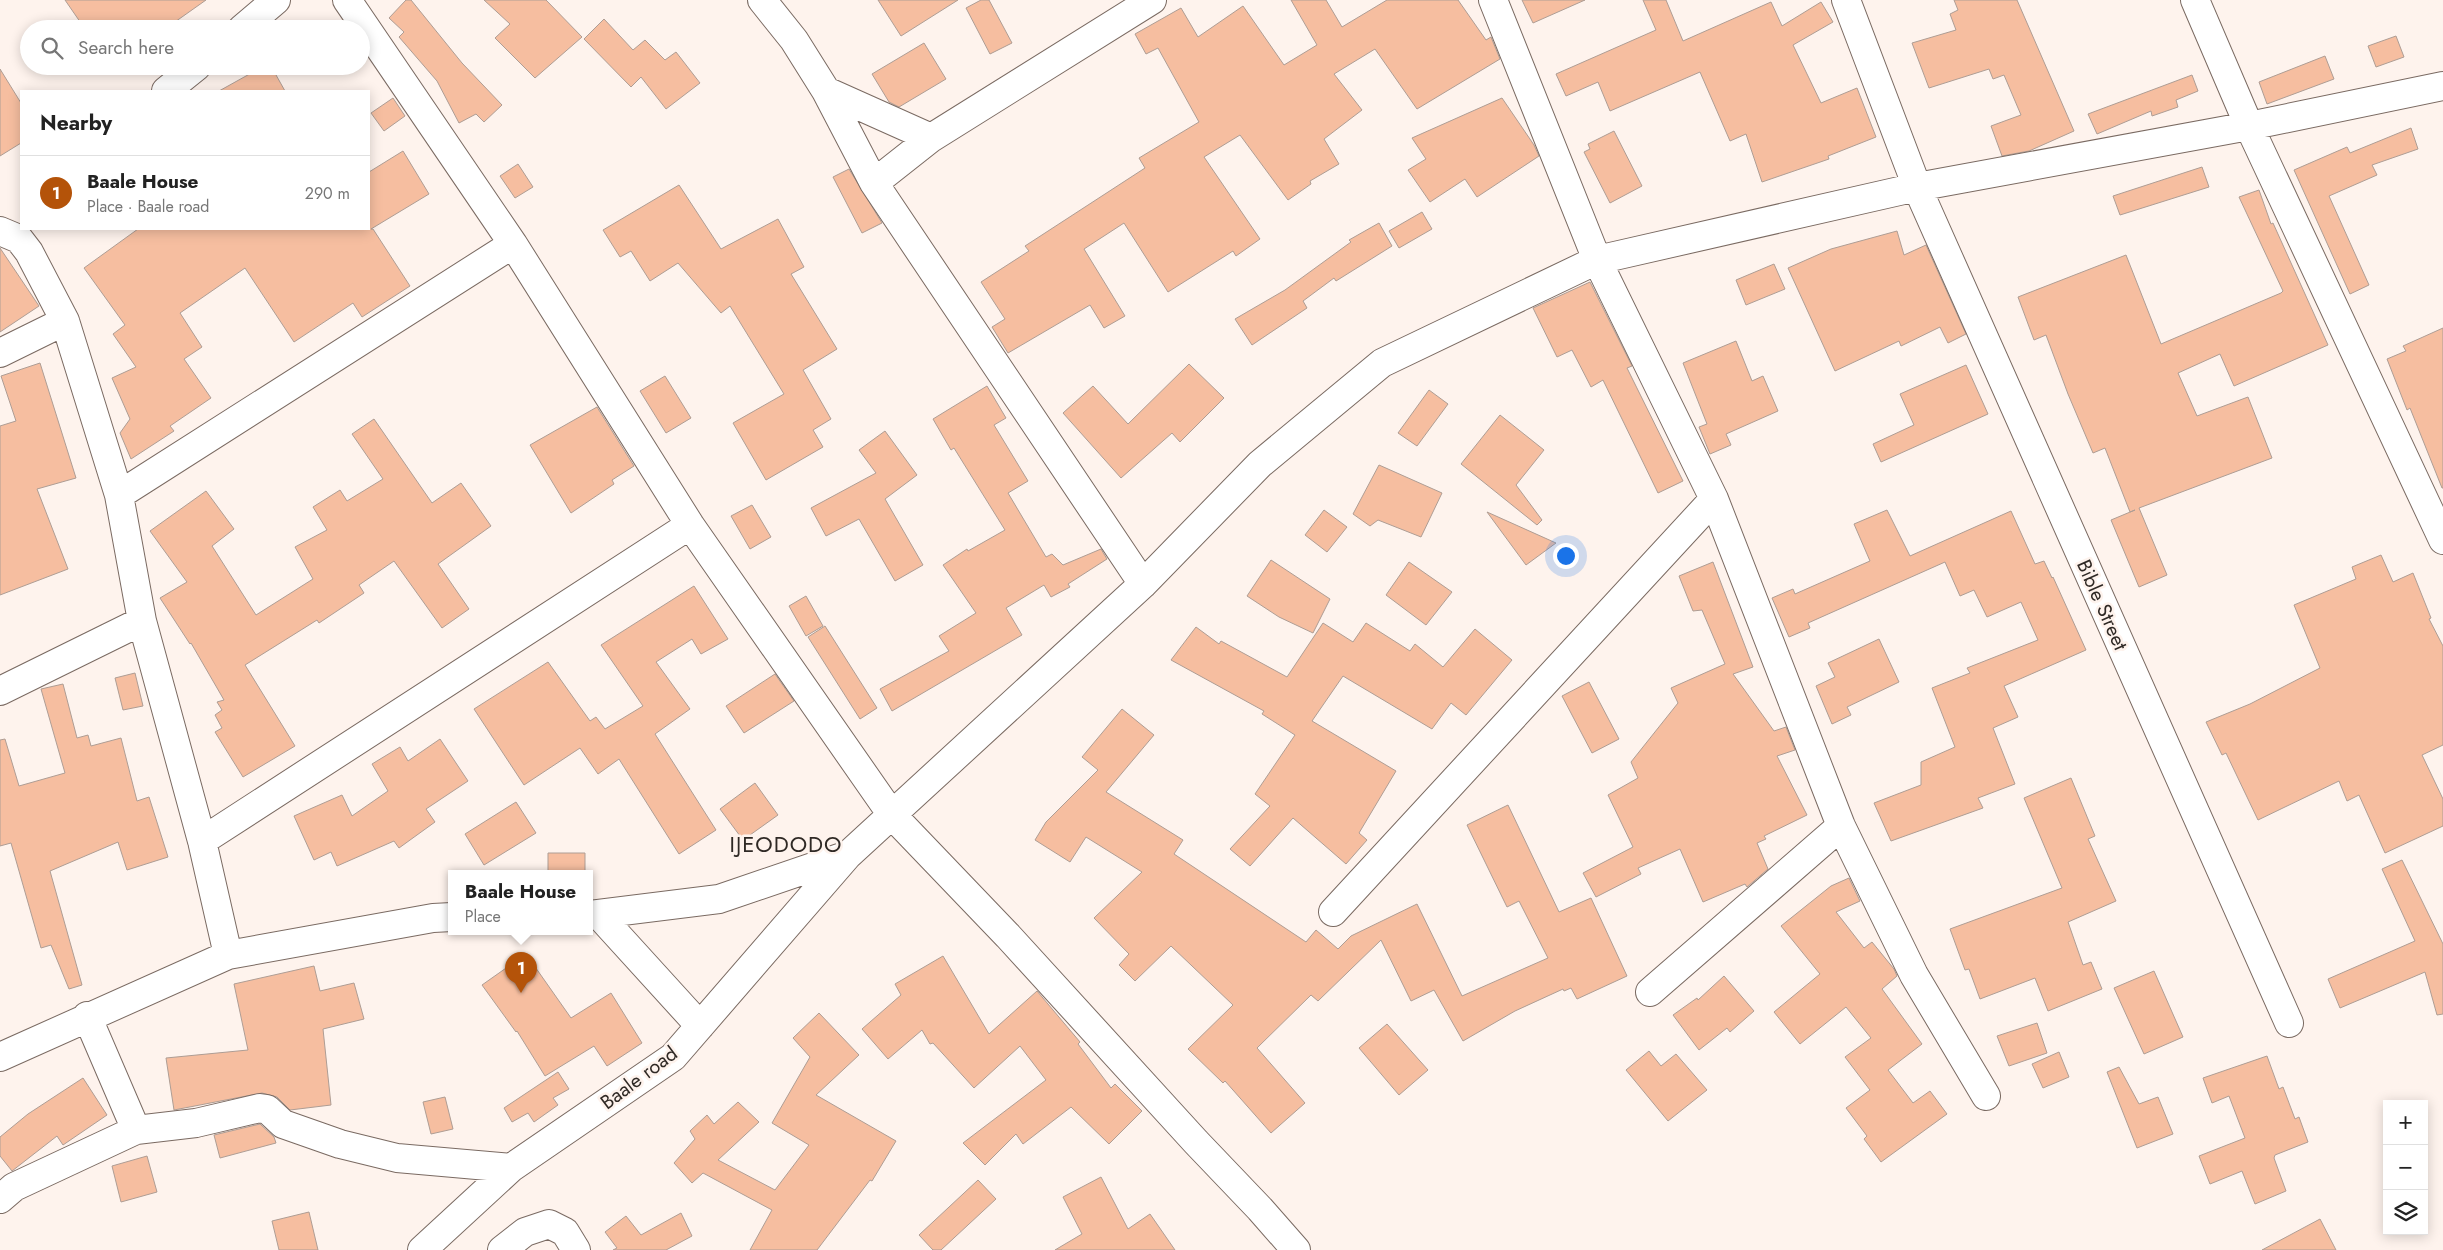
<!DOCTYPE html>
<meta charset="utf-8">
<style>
body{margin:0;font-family:Jost,sans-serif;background:#f2f2f2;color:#222}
.controls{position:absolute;right:15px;bottom:15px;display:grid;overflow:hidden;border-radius:0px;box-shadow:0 2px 12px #0003}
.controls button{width:45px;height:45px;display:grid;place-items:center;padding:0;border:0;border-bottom:1px solid #e0e0e0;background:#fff;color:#222;font:25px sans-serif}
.you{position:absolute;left:1565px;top:555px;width:18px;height:18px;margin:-12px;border:4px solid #fff;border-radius:50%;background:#1a73e8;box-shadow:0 0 0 8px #1a73e833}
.badge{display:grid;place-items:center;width:32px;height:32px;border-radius:50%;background:#b45309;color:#fff;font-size:16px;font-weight:700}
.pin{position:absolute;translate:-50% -41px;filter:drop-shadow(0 1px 2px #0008)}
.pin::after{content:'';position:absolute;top:26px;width:18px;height:15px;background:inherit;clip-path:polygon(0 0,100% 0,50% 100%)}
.popup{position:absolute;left:448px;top:870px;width:145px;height:65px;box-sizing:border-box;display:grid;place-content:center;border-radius:0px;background:#fff;filter:drop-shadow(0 1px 4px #0005);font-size:16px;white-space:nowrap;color:#767676}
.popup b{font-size:19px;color:#222}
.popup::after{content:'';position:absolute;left:50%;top:100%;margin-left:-10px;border:10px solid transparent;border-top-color:#fff}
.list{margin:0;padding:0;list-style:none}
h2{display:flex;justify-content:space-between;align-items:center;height:65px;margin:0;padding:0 20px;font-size:21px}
h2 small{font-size:16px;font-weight:400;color:#767676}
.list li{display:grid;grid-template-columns:32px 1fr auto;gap:15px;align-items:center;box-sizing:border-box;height:75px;padding:0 20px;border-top:1px solid #e0e0e0}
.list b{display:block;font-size:19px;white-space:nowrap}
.list p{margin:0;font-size:16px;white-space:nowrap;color:#767676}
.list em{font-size:16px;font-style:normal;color:#767676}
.icon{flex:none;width:28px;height:28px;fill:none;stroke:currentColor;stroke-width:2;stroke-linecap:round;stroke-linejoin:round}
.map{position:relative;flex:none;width:2443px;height:1250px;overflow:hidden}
.search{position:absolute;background:#fff;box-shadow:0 2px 12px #0003;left:20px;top:20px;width:350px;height:55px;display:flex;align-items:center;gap:12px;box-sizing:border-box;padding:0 18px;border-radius:28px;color:#767676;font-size:19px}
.panel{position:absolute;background:#fff;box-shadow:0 2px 12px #0003;left:20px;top:90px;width:350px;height:140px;border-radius:0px}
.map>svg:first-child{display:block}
.building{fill:#f6bea0;stroke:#ae9d94}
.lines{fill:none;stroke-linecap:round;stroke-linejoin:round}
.minor-casing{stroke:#7a6a62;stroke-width:30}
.minor{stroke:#fff;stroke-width:28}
.labels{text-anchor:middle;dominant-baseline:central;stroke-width:5;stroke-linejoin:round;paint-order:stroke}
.street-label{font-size:20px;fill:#2f2925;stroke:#fef3ed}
.quarter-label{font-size:22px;letter-spacing:1px;fill:#2f2925;stroke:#fef3ed}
</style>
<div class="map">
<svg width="2443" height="1250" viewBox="0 0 2443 1250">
<rect width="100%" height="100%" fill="#fef3ed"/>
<path class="building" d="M 65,0 L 206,0 L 165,29 L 85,29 Z
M 406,0 L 411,0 L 462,63 L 502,105 L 484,122 L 476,114 L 459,123 L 437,81 L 399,37 L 404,32 L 389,18 Z
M 484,0 L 546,0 L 582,37 L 535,78 L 495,38 L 510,24 Z
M 878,0 L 958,0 L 901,36 Z
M 981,0 L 989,0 L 1012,43 L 990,54 L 966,8 Z
M 1291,0 L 1326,0 L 1342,27 L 1387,0 L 1458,0 L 1486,40 L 1491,37 L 1500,59 L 1417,109 L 1375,49 L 1334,74 L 1362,110 L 1324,139 L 1339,164 L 1310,181 L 1311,184 L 1288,200 L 1240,135 L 1204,157 L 1260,239 L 1236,256 L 1233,251 L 1168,292 L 1124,223 L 1084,249 L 1125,316 L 1104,328 L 1090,305 L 1008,353 L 992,327 L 1005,319 L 981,282 L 1029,251 L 1025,246 L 1145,168 L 1139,158 L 1199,122 L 1158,48 L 1146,54 L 1135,34 L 1181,8 L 1198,37 L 1243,6 L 1284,65 L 1317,45 Z
M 1522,0 L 1585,0 L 1533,23 Z
M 1643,0 L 1666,0 L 1683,41 L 1771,2 L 1782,26 L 1821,2 L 1833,22 L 1793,45 L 1821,103 L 1857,88 L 1876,137 L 1828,156 L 1829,159 L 1762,182 L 1746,134 L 1730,141 L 1700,72 L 1610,111 L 1598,82 L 1566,96 L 1556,74 L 1656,30 Z
M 1954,0 L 2017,0 L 2074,131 L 2029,151 L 2002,156 L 1991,126 L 2021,115 L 2004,75 L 1993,79 L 1989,69 L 1929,88 L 1912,43 L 1956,30 L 1950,14 L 1958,10 Z
M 604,19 L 633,50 L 645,40 L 665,60 L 676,52 L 700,83 L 666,109 L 641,77 L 631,87 L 584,39 Z
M 2396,36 L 2404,57 L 2376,67 L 2368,46 Z
M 924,43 L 946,79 L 899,107 L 889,102 L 872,74 Z
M 2325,56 L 2334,79 L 2267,104 L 2259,82 Z
M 264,66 L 271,66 L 285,91 L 219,91 Z
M 0,69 L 21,103 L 21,143 L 0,156 Z
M 2192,75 L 2198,91 L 2176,100 L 2178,107 L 2152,116 L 2151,111 L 2097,134 L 2088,114 Z
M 393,98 L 405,116 L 384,131 L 371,113 Z
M 1502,98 L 1534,145 L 1539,156 L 1477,197 L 1465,179 L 1430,202 L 1408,170 L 1426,159 L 1412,138 Z
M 2411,128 L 2418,149 L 2372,165 L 2377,175 L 2329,196 L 2369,285 L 2350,294 L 2294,170 L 2347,147 L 2350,153 Z
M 1614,131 L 1642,186 L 1610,203 L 1584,152 L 1590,149 L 1588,144 Z
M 403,151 L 429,194 L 371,229 L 373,229 L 410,286 L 362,317 L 353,303 L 294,342 L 245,268 L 180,313 L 202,347 L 184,359 L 211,398 L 170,426 L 174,431 L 131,459 L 120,433 L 130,419 L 112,378 L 136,367 L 113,334 L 125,325 L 84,268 L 138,229 L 369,229 L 369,172 Z
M 518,164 L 533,187 L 515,198 L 500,176 Z
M 2202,167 L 2209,187 L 2120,215 L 2113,196 Z
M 849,169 L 882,223 L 862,233 L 833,177 Z
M 679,185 L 721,249 L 778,219 L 804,267 L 791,274 L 837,349 L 803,370 L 831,419 L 813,430 L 823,447 L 766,480 L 733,423 L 784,394 L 730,306 L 721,313 L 678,263 L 650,281 L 631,251 L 620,257 L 603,230 Z
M 2259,190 L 2271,224 L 2273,223 L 2328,345 L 2234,386 L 2220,354 L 2178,373 L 2197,416 L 2248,397 L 2272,458 L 2139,508 L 2167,575 L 2139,587 L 2111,520 L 2135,510 L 2130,512 L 2105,448 L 2093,453 L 2068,394 L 2046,335 L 2034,340 L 2018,297 L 2126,255 L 2161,344 L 2281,293 L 2283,291 L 2239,197 Z
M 1422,212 L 1432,229 L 1399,248 L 1389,231 Z
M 1379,223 L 1392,246 L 1336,281 L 1334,278 L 1303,301 L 1307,308 L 1252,345 L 1235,319 L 1285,290 L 1351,242 L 1349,240 Z
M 1897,231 L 1904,255 L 1926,245 L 1966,334 L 1948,343 L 1940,327 L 1901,346 L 1899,341 L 1835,371 L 1788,268 L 1831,249 Z
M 0,248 L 39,306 L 0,332 Z
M 1774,264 L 1785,289 L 1746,305 L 1736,280 Z
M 1590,282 L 1632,366 L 1627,368 L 1683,481 L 1658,493 L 1603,380 L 1591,387 L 1572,350 L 1557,357 L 1533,308 Z
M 2443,328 L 2443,488 L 2442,488 L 2410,408 L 2407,410 L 2387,359 L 2406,351 L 2403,346 Z
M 1736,341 L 1752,381 L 1763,376 L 1778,411 L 1726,434 L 1731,445 L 1710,454 L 1699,427 L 1707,424 L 1683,363 Z
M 40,363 L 76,478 L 37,489 L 68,569 L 0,595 L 0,426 L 16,421 L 1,376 Z
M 1189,364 L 1224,398 L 1180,442 L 1172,433 L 1121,478 L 1063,413 L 1093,386 L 1128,424 Z
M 1966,365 L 1988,414 L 1881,462 L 1873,444 L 1914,425 L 1900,394 Z
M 665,376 L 691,418 L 666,433 L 640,391 Z
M 987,386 L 1006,418 L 994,425 L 1028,481 L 1008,493 L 1046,557 L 1052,554 L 1063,565 L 1101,549 L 1107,559 L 1068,584 L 1070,587 L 1051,597 L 1044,585 L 1006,608 L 1022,635 L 892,711 L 880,689 L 949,651 L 939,636 L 976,613 L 943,565 L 967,549 L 968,551 L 1005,530 L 954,448 L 951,450 L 933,419 Z
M 1429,390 L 1448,404 L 1417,446 L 1398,433 Z
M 597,407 L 634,466 L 612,480 L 614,484 L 571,513 L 530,445 Z
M 1500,415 L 1544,450 L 1516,485 L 1542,520 L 1537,525 L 1461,464 Z
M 374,419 L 432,503 L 461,483 L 491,526 L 438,564 L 469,609 L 442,628 L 394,561 L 359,585 L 364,593 L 319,623 L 317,620 L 245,665 L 295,746 L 243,777 L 215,732 L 222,728 L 215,715 L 222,710 L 217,702 L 224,700 L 191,643 L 190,644 L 160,598 L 187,582 L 150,531 L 206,491 L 234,529 L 212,546 L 256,615 L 313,579 L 295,547 L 327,530 L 313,507 L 340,490 L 347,501 L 383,479 L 352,434 Z
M 885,431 L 917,475 L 885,499 L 923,565 L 895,581 L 859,519 L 826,536 L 811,508 L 876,473 L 859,450 Z
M 1379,465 L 1442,493 L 1421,537 L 1378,520 L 1370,526 L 1353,514 Z
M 752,505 L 771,537 L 750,549 L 731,516 Z
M 1324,510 L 1347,527 L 1327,552 L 1305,535 Z
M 1887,510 L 1910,556 L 2011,511 L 2035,564 L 2044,561 L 2052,578 L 2053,577 L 2086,650 L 2004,686 L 2018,717 L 1993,728 L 2015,784 L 1978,798 L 1983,808 L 1891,841 L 1874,803 L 1921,785 L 1921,762 L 1955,747 L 1932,688 L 1970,673 L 1967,668 L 2038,640 L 2021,602 L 1987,617 L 1974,590 L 1960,596 L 1945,562 L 1808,623 L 1810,628 L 1789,637 L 1772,598 L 1793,589 L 1795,594 L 1870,561 L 1854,524 Z
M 1487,512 L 1556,543 L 1526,565 Z
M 2381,555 L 2393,582 L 2413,573 L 2431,618 L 2429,619 L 2443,646 L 2443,745 L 2422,755 L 2443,799 L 2443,826 L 2385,853 L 2359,795 L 2347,801 L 2339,781 L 2258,820 L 2226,753 L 2222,755 L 2206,722 L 2250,704 L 2320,668 L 2294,605 L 2356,579 L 2352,567 Z
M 1271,560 L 1330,599 L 1313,633 L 1279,617 L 1247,596 Z
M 1409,562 L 1452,592 L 1426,625 L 1386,595 Z
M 1713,562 L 1753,667 L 1733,674 L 1774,731 L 1786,727 L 1795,750 L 1777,756 L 1807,815 L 1764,836 L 1766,839 L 1757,843 L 1768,869 L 1747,887 L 1745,884 L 1703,902 L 1680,849 L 1638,868 L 1641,874 L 1596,897 L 1583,873 L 1633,847 L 1608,795 L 1638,778 L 1631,762 L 1678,703 L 1671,688 L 1725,664 L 1702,610 L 1693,611 L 1679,576 Z
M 694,586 L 728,639 L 701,654 L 692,639 L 656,662 L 690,709 L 655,734 L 716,830 L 679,854 L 619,759 L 598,774 L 580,748 L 524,785 L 474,709 L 548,662 L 590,721 L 596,717 L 605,729 L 643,706 L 601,645 Z
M 806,596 L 823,626 L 806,636 L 789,606 Z
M 1323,623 L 1353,642 L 1366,623 L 1410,651 L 1415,644 L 1443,667 L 1475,629 L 1512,660 L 1466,715 L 1451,703 L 1432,729 L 1343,676 L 1312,721 L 1396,771 L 1359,833 L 1367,840 L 1346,864 L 1293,818 L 1250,866 L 1230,849 L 1270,806 L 1255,794 L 1295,735 L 1262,714 L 1264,711 L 1171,660 L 1196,627 L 1219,644 L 1221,641 L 1287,677 Z
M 825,626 L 877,708 L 860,719 L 808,637 Z
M 1879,639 L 1899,682 L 1847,707 L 1851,715 L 1832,724 L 1816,686 L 1835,677 L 1828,663 Z
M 135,673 L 143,706 L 123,710 L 115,678 Z
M 775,674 L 794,701 L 744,733 L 726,706 Z
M 1589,682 L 1619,739 L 1592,753 L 1562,696 Z
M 63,684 L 77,738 L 88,735 L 91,746 L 121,738 L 137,801 L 149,797 L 168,857 L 127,870 L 118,842 L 50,871 L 82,985 L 69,989 L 51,945 L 41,948 L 11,843 L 0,846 L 0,740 L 5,739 L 19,786 L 65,773 L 41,689 Z
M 1122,709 L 1154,735 L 1106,792 L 1183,840 L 1174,854 L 1306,942 L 1316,930 L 1338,949 L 1351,936 L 1417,904 L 1462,996 L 1548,958 L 1519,901 L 1507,907 L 1467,825 L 1508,805 L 1559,912 L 1591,898 L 1627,976 L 1577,999 L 1571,988 L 1564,991 L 1563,989 L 1515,1011 L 1463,1041 L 1434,990 L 1411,1001 L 1381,940 L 1318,1001 L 1311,995 L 1257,1048 L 1305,1103 L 1271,1133 L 1225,1081 L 1223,1083 L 1188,1049 L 1233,1005 L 1171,946 L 1135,981 L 1119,965 L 1129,954 L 1094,918 L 1142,872 L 1086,837 L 1070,862 L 1035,840 L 1046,822 L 1098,770 L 1082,757 Z
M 440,739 L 468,781 L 426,809 L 435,822 L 399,848 L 394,841 L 337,866 L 331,852 L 314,860 L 294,816 L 342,795 L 352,816 L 388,791 L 372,764 L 400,747 L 408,761 Z
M 2071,778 L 2095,836 L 2088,839 L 2116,901 L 2068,922 L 2083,965 L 2091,962 L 2102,989 L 2048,1011 L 2035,978 L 1980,999 L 1969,969 L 1965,970 L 1950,929 L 2062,888 L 2024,798 Z
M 755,783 L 778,815 L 743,840 L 720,809 Z
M 516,802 L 536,833 L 484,865 L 465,834 Z
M 548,853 L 585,853 L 585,874 L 548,874 Z
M 2402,860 L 2443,944 L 2443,1014 L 2437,1015 L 2425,972 L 2340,1008 L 2328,979 L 2415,941 L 2382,869 Z
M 1849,878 L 1860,901 L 1836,912 L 1864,948 L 1872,942 L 1894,969 L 1897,976 L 1882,989 L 1922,1044 L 1888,1070 L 1913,1103 L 1930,1091 L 1947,1114 L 1881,1162 L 1864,1139 L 1867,1136 L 1846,1108 L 1870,1090 L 1845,1057 L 1871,1038 L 1846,1007 L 1800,1044 L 1774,1012 L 1820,974 L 1781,926 L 1831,886 Z
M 526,954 L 571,1018 L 611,993 L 642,1043 L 607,1066 L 594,1046 L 545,1076 L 517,1031 L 516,1032 L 482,985 Z
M 943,956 L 989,1034 L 1037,991 L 1080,1042 L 1078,1044 L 1111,1088 L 1115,1084 L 1142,1111 L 1109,1144 L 1071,1107 L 1023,1144 L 1016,1134 L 985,1165 L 963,1143 L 1046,1080 L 1020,1046 L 974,1088 L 933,1043 L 930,1044 L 922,1030 L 888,1059 L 862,1029 L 901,995 L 895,984 Z
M 314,966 L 320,991 L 354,983 L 364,1019 L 323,1029 L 331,1105 L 290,1110 L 277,1097 L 262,1093 L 174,1110 L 166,1058 L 248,1050 L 234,984 Z
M 2154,971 L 2183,1037 L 2144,1054 L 2114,988 Z
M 1724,976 L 1754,1011 L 1730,1032 L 1727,1028 L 1699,1050 L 1673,1015 L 1697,998 L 1698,1000 Z
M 819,1013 L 859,1055 L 816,1095 L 896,1141 L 872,1181 L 870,1180 L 817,1250 L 750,1250 L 772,1210 L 703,1173 L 692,1183 L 674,1163 L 695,1139 L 690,1131 L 707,1115 L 714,1124 L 738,1102 L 759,1122 L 718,1160 L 775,1190 L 809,1145 L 772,1123 L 810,1057 L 793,1038 Z
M 2037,1023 L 2047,1053 L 2009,1066 L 1997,1036 Z
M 1387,1024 L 1428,1070 L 1399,1095 L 1359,1048 Z
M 1649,1051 L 1661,1066 L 1676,1054 L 1707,1090 L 1668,1121 L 1626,1070 Z
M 2059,1052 L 2069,1077 L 2043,1088 L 2032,1064 Z
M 2267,1056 L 2279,1089 L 2283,1087 L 2295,1119 L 2299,1117 L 2308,1142 L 2275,1155 L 2274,1158 L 2286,1191 L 2255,1204 L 2242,1171 L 2210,1184 L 2199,1156 L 2245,1138 L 2229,1096 L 2212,1103 L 2203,1078 Z
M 2119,1067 L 2139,1104 L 2158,1097 L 2173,1134 L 2137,1148 L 2107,1072 Z
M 558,1072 L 569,1089 L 553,1098 L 558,1105 L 534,1122 L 528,1113 L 512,1122 L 504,1108 Z
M 83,1078 L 107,1115 L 63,1145 L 57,1136 L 12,1171 L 0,1156 L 0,1137 L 28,1114 Z
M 445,1097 L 453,1129 L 431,1134 L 423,1102 Z
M 260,1124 L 274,1137 L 276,1143 L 220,1158 L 214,1135 Z
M 147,1156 L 157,1192 L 121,1202 L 112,1166 Z
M 1101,1177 L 1128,1229 L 1150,1214 L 1175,1250 L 1055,1250 L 1082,1234 L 1063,1197 Z
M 978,1180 L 996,1199 L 941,1250 L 933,1250 L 919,1235 Z
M 309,1212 L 318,1250 L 279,1250 L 272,1221 Z
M 681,1213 L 692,1236 L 666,1250 L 613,1250 L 617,1248 L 605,1232 L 626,1216 L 641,1235 Z
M 2320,1219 L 2336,1250 L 2262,1250 Z"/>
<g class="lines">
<defs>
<path id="minor" d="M 347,0 L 513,244 L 690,525 L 892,815 L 1008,936 L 1196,1142 L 1260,1209 L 1296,1250
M 762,0 L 794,40 L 826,91 L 874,183 L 1143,584
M 1493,0 L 1597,260 L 1714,499 L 1841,826 L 1914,975 L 1986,1096
M 1846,0 L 1917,187 L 2289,1023
M 2195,0 L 2249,126 L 2443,540
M 242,29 L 276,0
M 166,91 L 197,66
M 826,91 L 931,138
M 874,183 L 931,138 L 1152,0
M 0,231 L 19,239 L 29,252 L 65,321 L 119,495 L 142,621 L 202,841 L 228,955
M 0,353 L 65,321
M 119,495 L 513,244
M 0,691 L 142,621
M 202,841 L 690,525
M 1333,912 L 1714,499
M 590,915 L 719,899 L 848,855 L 1143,584 L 1260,464 L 1382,363 L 1597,260 L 1917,187 L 2249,126 L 2443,86
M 599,915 L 700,1026
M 1650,992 L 1841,826
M 87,1016 L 136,1130
M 0,1057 L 228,955 L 433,918 L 452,917
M 0,1199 L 14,1187 L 136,1130 L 196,1123 L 260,1108 L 267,1109 L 283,1124 L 340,1144 L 397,1158 L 511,1168
M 422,1250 L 511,1168 L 673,1057 L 847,856
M 502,1250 L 525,1232 L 549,1224 L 565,1232 L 576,1250"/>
</defs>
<use href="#minor" class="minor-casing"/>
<use href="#minor" class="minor"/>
</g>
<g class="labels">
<g class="street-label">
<text transform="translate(2102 605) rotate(66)">Bible Street</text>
<text transform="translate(639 1078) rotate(-37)">Baale road</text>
</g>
<g class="quarter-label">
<text x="786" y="844">IJEODODO</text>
</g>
</g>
</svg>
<div class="controls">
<button>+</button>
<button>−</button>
<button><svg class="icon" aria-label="layers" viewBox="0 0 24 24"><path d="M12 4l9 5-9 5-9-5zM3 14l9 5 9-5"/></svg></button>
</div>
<div class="you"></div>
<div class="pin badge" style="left:521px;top:993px">1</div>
<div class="popup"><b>Baale House</b>Place</div>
<div class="search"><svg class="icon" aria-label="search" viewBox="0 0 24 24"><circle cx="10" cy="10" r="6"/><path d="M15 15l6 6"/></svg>Search here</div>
<section class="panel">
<h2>Nearby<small></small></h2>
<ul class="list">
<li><span class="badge">1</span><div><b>Baale House</b><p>Place · Baale road</p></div><em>290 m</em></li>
</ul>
</section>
</div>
